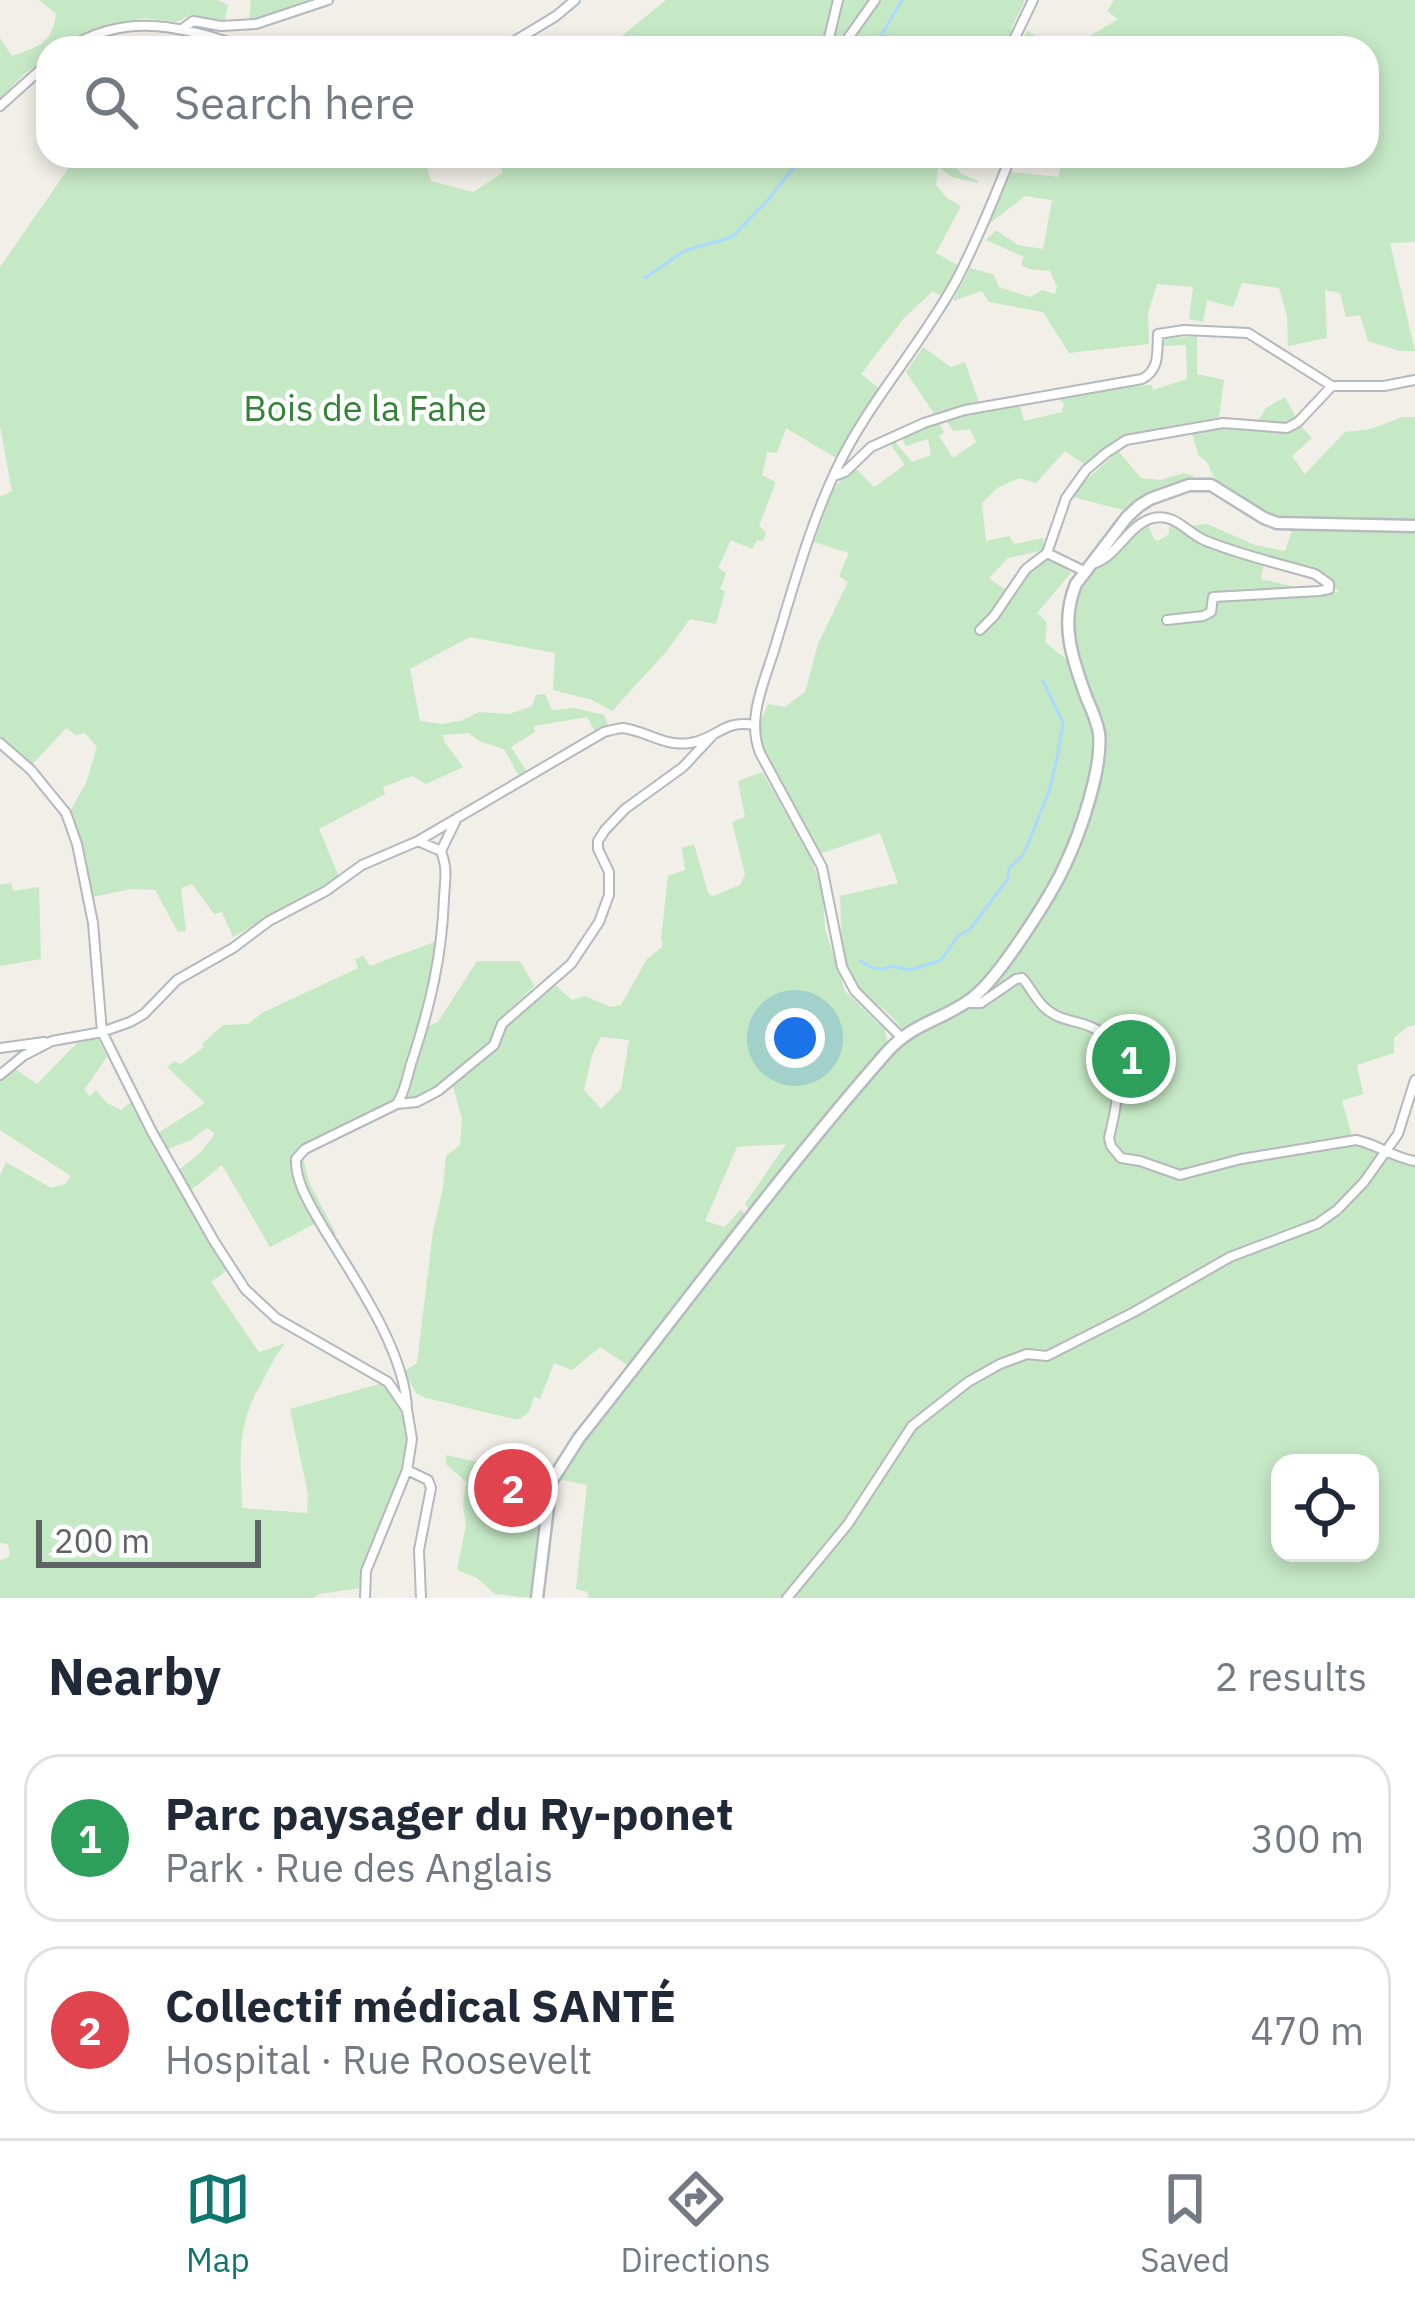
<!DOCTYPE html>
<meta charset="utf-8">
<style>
body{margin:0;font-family:"IBM Plex Sans",sans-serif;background:#f2f2f3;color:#1f2937}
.controls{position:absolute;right:36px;bottom:36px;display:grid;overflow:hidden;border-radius:24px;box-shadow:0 6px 18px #0003}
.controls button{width:108px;height:108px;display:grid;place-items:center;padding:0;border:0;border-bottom:3px solid #e0e1e3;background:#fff;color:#1f2937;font:60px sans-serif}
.scale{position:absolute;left:36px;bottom:30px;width:225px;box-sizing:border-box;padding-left:12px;border:6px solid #5f6368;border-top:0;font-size:33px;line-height:42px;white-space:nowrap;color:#5f6368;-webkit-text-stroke:9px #fff;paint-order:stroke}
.you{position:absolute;left:795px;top:1038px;width:42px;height:42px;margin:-30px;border:9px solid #fff;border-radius:50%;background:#1a73e8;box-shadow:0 0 0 18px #1a73e833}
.badge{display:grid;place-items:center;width:78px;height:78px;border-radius:50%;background:#0f766e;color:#fff;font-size:39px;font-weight:700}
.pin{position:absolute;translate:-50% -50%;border:6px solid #fff;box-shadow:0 3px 12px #0006}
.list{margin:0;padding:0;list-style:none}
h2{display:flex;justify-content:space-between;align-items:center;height:156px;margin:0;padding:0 48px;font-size:51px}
h2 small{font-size:39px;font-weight:400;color:#747a83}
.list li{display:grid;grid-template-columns:78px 1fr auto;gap:36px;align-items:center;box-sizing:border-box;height:168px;margin:0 24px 24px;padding:0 24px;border:3px solid #e0e1e3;border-radius:36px}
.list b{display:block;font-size:45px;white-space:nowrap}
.list p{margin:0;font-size:39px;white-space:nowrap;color:#747a83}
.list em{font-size:39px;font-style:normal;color:#747a83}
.icon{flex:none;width:66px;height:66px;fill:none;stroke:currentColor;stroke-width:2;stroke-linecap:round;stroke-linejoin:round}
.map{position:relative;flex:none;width:1415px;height:1598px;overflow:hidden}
.search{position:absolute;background:#fff;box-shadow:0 6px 18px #0003;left:36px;right:36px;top:36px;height:132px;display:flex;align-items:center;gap:30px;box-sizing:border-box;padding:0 42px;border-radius:36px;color:#747a83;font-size:45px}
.sheet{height:540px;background:#fff}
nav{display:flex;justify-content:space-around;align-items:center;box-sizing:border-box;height:168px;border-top:3px solid #e0e1e3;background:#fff;font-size:33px;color:#747a83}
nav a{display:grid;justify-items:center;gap:6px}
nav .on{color:#0f766e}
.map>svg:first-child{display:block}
.green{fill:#c5e8c5;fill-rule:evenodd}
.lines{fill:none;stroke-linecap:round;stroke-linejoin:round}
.stream{stroke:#aadaff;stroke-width:3}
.minor-casing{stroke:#b5b8bc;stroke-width:12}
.secondary-casing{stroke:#b6babf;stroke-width:15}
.minor{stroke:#fff;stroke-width:8}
.secondary{stroke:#fff;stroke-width:10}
.labels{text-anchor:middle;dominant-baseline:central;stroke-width:9;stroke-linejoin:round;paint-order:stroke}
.park-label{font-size:36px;fill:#348238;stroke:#fff}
</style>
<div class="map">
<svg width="1415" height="1598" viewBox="0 0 1415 1598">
<rect width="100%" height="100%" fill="#f1efe8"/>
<path class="green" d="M 39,0 L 218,0 L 228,5 L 225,20 L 249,19 L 251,0 L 317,0 L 250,21 L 223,21 L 191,15 L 176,22 L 144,18 L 100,27 L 62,48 L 48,48 L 48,57 L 24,74 L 0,100 L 0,38 L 12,56 C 38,46 52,45 56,14 Z
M 666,0 L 1025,0 L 1011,29 L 1019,45 L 1027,31 L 1058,48 L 607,48 Z
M 1114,0 L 1415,0 L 1415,242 L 1390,243 L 1415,351 L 1400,351 L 1368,341 L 1360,315 L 1346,317 L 1340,293 L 1325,290 L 1327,338 L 1288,346 L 1287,316 L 1279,288 L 1242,283 L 1233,307 L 1207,300 L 1203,322 L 1189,319 L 1193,287 L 1157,284 L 1148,313 L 1149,344 L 1069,353 L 1043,312 L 989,302 L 982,291 L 953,301 L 970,268 L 993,274 L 999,287 L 1030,297 L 1042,290 L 1055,294 L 1057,287 L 1050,271 L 1029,269 L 1021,265 L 1024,257 L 986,240 L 996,230 L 1018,245 L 1043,249 L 1052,200 L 1025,196 L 988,225 L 1011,172 L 1058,177 L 1062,159 L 1069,156 L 1367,156 L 1367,48 L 1070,48 L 1118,19 L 1107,11 Z
M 77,156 L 424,156 L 431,181 L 473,192 L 503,173 L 497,156 L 958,156 L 956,167 L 961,174 L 977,180 L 978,183 L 952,177 L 938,167 L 936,185 L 947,198 L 961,206 L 936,253 L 959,266 L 943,297 L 933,291 L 904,318 L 861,374 L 880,389 L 836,458 L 786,428 L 777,453 L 767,452 L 762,475 L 776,482 L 759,526 L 766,532 L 763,541 L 757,540 L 752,549 L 731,540 L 718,568 L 726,573 L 720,589 L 725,591 L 716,624 L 690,619 L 666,652 L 612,711 L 592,700 L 553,690 L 555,653 L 470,637 L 410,669 L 420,721 L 442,724 L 460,721 L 479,712 L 509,714 L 532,706 L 536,695 L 545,694 L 552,710 L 575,708 L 604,715 L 608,725 L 595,732 L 587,717 L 534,726 L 535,732 L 511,747 L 527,772 L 519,776 L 504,749 L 479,741 L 469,733 L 443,735 L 444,741 L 463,767 L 426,784 L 412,776 L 383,787 L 385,794 L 319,829 L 339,877 L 233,937 L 222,912 L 214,914 L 192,884 L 181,888 L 186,931 L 178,932 L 155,890 L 131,889 L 93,897 L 70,811 L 86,783 L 97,747 L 85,733 L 76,735 L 66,728 L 31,766 L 0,736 L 0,497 L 12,491 L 0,426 L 0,267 Z
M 1197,336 L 1197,374 L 1224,380 L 1219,417 L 1126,435 L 1085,465 L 1065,451 L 1036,483 L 1019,478 L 997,488 L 982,503 L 986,541 L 1009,536 L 1014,544 L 1043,538 L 1044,550 L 1008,558 L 989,578 L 1007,591 L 1028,567 L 1050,556 L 1071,573 L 1037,613 L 1047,622 L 1045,642 L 1066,659 C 1077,644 1070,631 1074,613 C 1080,581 1103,556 1121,530 L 1137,534 L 1148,525 L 1154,539 L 1158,541 L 1169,534 L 1169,525 L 1175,528 L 1207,524 L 1255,545 L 1285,551 L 1293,528 L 1415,529 L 1415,1025 L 1407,1027 L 1394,1038 L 1394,1053 L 1357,1065 L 1363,1094 L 1342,1101 L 1354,1143 L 1415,1166 L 1415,1598 L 588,1598 L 588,1592 L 576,1589 L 587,1485 L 559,1479 L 579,1438 L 905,1037 C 897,1015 875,1005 860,988 C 838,965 842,926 840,896 L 898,883 L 880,833 L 820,854 L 762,749 L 758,727 L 768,704 L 785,707 L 805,692 L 818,644 L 848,582 L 839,576 L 849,553 L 814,542 L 833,489 L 854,467 L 874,487 L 905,465 L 891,445 L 895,442 L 912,462 L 931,455 L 928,439 L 906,446 L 900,434 L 937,419 L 944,432 L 939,436 L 953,458 L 976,442 L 970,429 L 953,431 L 944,417 L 1019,402 L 1024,421 L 1062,412 L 1064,404 L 1058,398 L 1101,389 L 1152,385 L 1153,390 L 1187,379 L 1186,345 L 1163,346 L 1163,339 ZM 1255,551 L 1290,564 L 1318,570 L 1339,592 L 1322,593 L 1261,579 L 1264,564 ZM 1280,1463 L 1370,1463 L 1370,1553 L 1280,1553 Z
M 923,347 L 951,367 L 965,362 L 979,402 L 935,415 L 906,372 Z
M 1285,397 L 1300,425 L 1312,438 L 1292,456 L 1305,474 L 1345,432 L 1371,429 L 1402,417 L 1415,417 L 1415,521 C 1377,521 1294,526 1262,510 C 1252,506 1221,486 1215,478 C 1208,468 1211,463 1199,456 L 1192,434 L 1232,426 L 1252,430 L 1266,408 Z
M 1118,451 L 1141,478 L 1161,480 L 1184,473 L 1195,476 L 1136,499 L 1127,511 L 1069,496 Z
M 762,772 L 811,856 L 823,895 L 825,929 L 845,991 L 885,1030 L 887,1041 L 750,1212 L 745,1204 L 786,1144 L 737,1147 L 705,1221 L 725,1227 L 741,1209 L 746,1216 L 629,1366 L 600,1347 L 572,1370 L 554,1363 L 540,1399 L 534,1396 L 529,1412 L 518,1420 L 426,1398 L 417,1394 L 403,1372 L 417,1363 L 433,1231 L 443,1188 L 446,1156 L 460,1145 L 462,1119 L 452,1083 L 415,1101 L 405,1100 L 410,1090 L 412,1073 L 426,1027 L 438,1022 L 477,961 L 520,961 L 534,986 L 508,1011 L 495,1032 L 501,1035 C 515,1013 531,998 554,984 L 572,1000 L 585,996 L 610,1007 L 621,1005 L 647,959 L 663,946 L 661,939 L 668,876 L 685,870 L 682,848 L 694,844 L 708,893 L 713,896 L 740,885 L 745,875 L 732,822 L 745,817 L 738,781 ZM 601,1037 L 629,1040 L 621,1089 L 601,1109 L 584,1090 L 592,1055 Z
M 11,883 L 13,891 L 39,887 L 41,959 L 0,966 L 0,885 Z
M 440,940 L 424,1021 L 398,1097 L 301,1149 L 309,1182 L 336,1234 L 330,1237 L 320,1221 L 270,1247 L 222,1165 L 190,1191 L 179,1170 L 200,1153 L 215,1134 L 207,1128 L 191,1140 L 168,1149 L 158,1133 L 205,1103 L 167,1067 L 174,1061 L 181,1064 L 204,1047 L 202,1044 L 223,1025 L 248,1024 L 262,1013 L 358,968 L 355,959 L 363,956 L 370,966 Z
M 96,1034 L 107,1057 L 84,1090 L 90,1096 L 96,1090 L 107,1103 L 121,1110 L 132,1101 L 226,1271 L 211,1282 L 259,1352 L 286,1343 C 271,1360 271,1367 261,1384 C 235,1428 241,1459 242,1508 L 307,1513 L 308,1494 L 290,1409 L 383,1383 C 389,1390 397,1398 400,1406 C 427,1463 368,1532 359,1588 L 320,1594 L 313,1598 L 0,1598 L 0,1561 L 10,1556 L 8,1544 L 0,1543 L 0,1175 L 6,1162 L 51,1188 L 65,1184 L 71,1176 L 0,1130 L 0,1079 L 12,1067 L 37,1084 L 83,1037 Z
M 446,1455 L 547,1477 L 539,1510 L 532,1598 L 495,1594 L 477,1578 L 457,1570 L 466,1525 L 463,1505 L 466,1482 L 446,1464 Z"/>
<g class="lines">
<path class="stream" d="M 874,48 L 902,0
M 645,278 L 684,251 L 732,237 L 766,202 L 803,156
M 860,961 L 873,968 L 883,969 L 892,966 L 910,970 L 941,960 L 958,936 L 969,930 L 1008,879 L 1009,868 L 1024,854 L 1049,791 L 1058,754 L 1063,723 L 1043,681"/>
<defs>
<path id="minor" d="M 182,29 L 193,21 L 221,26 L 256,24 L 328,0
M 69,48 C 129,10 185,28 248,48
M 503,48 L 556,16 L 575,0
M 822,48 L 828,42 L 838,0
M 841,48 L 875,0
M 1010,48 L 1033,0
M 0,106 L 48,63
M 834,476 L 845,472 L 871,447 L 924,423 L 965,410 L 1142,379 C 1160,370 1157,352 1158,334 L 1184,330 L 1248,333 L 1332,386 L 1384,386 L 1415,380
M 1047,553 L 1086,572
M 1092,564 C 1118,557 1127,525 1153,518 C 1175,513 1186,532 1204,540 C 1237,554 1280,564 1315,574 L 1329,584 L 1329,589 L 1319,591 L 1213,597 L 1211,612 L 1203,616 L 1167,620
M 980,630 L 994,616 L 1026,569 L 1047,553 L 1066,498 L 1086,470 L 1106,453 L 1126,440 L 1223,423 L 1287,428 L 1298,422 L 1332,386
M 0,743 L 31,770 L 66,813 L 77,844 L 93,923 L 102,1032 L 152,1132 L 214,1241 L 245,1289 L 276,1318 L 388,1382 L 407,1410 L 412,1439 L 407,1470 L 366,1571 L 365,1598
M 418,841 L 441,851
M 967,1003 L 981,1003 L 1016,979 L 1022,978 C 1030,986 1035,999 1045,1008 C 1061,1023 1083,1020 1097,1030 C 1104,1035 1106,1047 1109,1055 C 1122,1091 1117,1102 1109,1138 L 1111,1146 L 1121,1158 L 1140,1161 L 1180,1175 L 1241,1159 L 1356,1140 C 1377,1144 1394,1158 1415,1161
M 901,1037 L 855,991 L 842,967 L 822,867 L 760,753 C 746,718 765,681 775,647 C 794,584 812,517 842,458 C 874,396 922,343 956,281 C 977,241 994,199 1011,156
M 0,1048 L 44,1042
M 0,1075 L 23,1056 L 52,1041 L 102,1032 L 130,1022 L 144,1014 L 177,980 L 233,948 L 269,921 L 326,891 L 362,865 L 418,841 L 604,732 C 608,731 619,728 623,728 C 647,731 664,747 690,743 C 717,739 724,719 754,725
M 398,1102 C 407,1087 407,1074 413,1058 C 431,1003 442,955 444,898 C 445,877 448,871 441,851 L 457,818
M 407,1409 C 405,1351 354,1278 324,1229 C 312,1208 295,1183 296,1159 L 305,1149 L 397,1104 L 417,1102 L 438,1091 L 494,1045 L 502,1024 L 571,964 L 599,922 L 609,895 L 609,872 L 598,849 L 598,841 L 605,830 L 625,809 L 683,767 L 712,736
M 407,1470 L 428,1480 L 431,1488 L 419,1550 L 421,1598
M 787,1598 L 848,1524 L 912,1426 L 968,1382 L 1000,1364 L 1027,1354 L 1047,1356 L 1134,1312 L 1230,1257 L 1317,1224 L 1337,1210 L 1364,1182 L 1398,1134 L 1415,1080"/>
<path id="secondary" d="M 537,1598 L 551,1482 L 579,1438 C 682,1309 778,1176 887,1052 C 914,1022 941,1021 971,999 C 997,981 1051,896 1065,865 C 1080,834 1103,767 1099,733 C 1097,722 1092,710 1087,699 C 1073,661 1059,624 1076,584 L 1127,517 L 1139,506 L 1150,499 L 1189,485 L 1211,485 L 1264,518 L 1277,523 L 1415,526"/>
</defs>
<use href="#minor" class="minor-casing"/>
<use href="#secondary" class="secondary-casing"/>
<use href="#minor" class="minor"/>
<use href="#secondary" class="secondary"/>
</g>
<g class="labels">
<g class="park-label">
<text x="365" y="407">Bois de la Fahe</text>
</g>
</g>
</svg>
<div class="controls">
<button><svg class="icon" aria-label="locate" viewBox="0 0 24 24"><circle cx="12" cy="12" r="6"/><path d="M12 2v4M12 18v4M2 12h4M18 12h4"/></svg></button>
</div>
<div class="scale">200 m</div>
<div class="you"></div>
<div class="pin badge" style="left:1131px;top:1059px;background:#2e9e5b">1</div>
<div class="pin badge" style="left:513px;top:1488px;background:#e0444e">2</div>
<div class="search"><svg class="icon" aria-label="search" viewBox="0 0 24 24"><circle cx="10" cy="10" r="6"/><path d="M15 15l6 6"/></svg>Search here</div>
</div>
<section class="sheet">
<h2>Nearby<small>2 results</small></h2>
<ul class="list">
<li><span class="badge" style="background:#2e9e5b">1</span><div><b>Parc paysager du Ry-ponet</b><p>Park · Rue des Anglais</p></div><em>300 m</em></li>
<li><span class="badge" style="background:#e0444e">2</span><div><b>Collectif médical SANTÉ</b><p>Hospital · Rue Roosevelt</p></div><em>470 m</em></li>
</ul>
</section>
<nav>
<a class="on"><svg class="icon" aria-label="map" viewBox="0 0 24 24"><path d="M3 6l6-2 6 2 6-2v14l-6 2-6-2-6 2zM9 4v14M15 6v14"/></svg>Map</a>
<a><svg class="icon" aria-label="directions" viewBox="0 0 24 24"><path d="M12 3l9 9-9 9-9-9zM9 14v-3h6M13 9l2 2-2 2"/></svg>Directions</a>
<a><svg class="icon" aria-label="saved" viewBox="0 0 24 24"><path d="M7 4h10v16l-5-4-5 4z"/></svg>Saved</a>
</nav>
